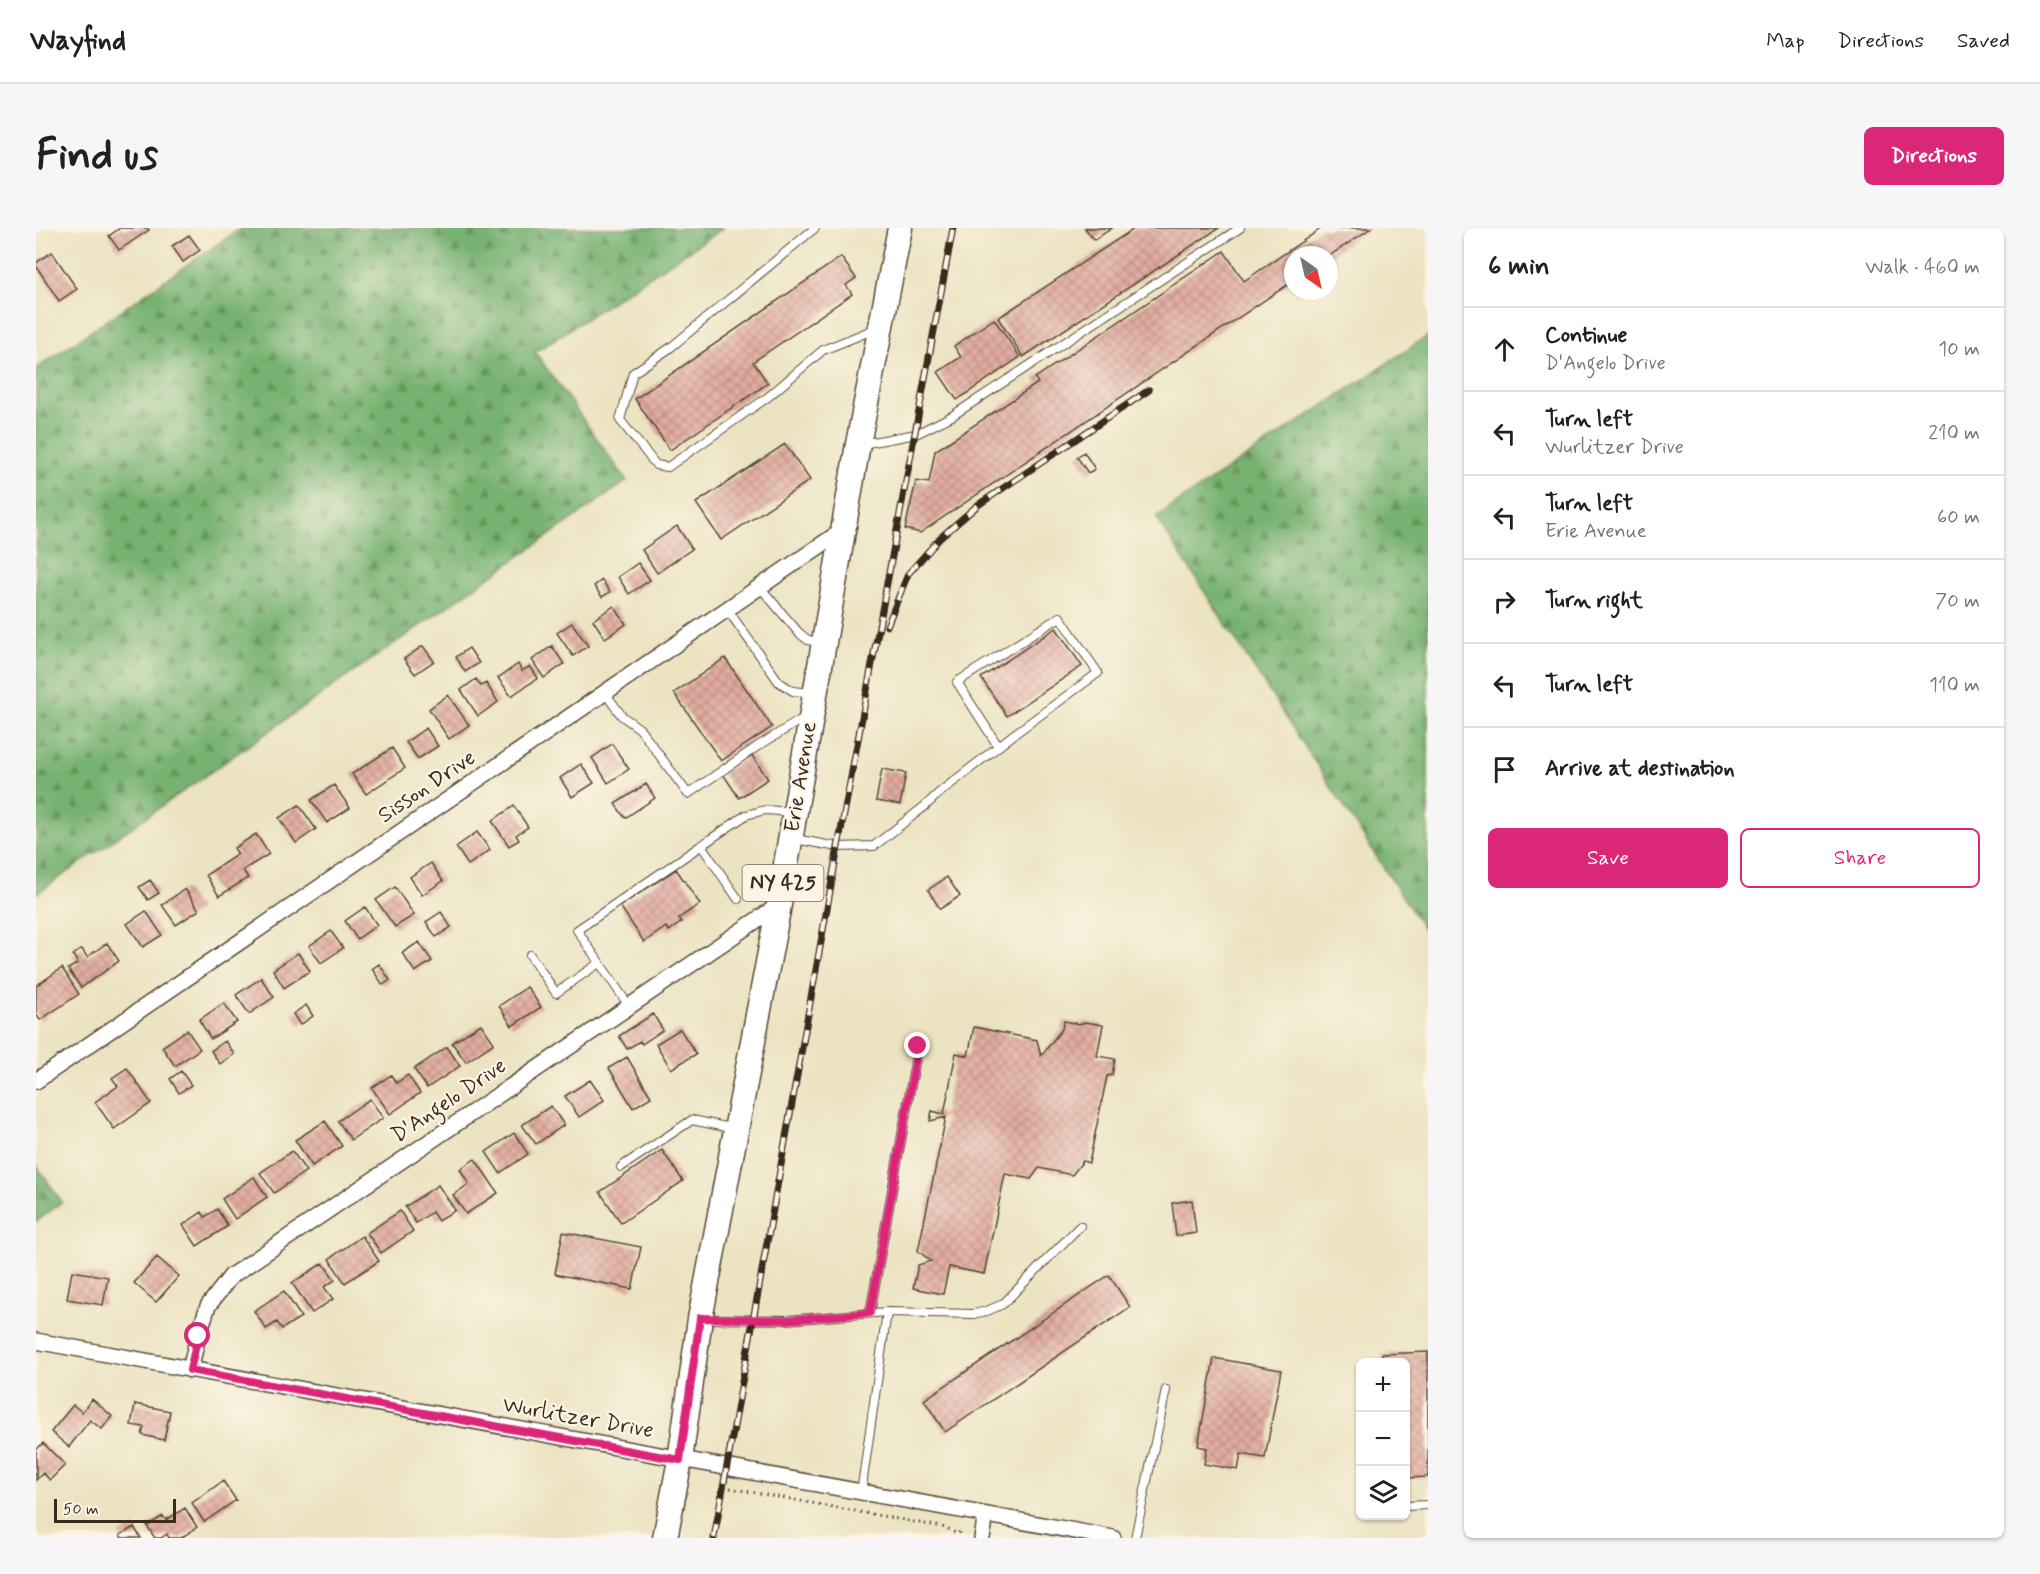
<!DOCTYPE html>
<meta charset="utf-8">
<style>
body{margin:0;font-family:Mynerve,sans-serif;background:#f6f6f6;color:#202124}
.controls{position:absolute;right:18px;bottom:18px;display:grid;overflow:hidden;border-radius:9px;box-shadow:0 2px 4px #0004}
.controls button{width:54px;height:54px;display:grid;place-items:center;padding:0;border:0;border-bottom:2px solid #e0e0e0;background:#fff;color:#202124;font:30px sans-serif}
.compass{position:absolute;left:1248px;top:18px;width:54px;height:54px;border-radius:50%;background:#fff;box-shadow:0 2px 4px #0004;rotate:146deg}
.scale{position:absolute;left:18px;bottom:15px;width:122px;box-sizing:border-box;padding-left:6px;border:3px solid #3b2a1e;border-top:0;font-size:16px;line-height:21px;white-space:nowrap;color:#3b2a1e;-webkit-text-stroke:4px #fcf5e5;paint-order:stroke}
.stop{position:absolute;width:18px;height:18px;margin:-14px;border:4px solid #db2777;border-radius:50%;background:#fff}
.stop.end{background:#db2777;border-color:#fff;box-shadow:0 2px 6px #0008}
.list{margin:0;padding:0;list-style:none}
h2{display:flex;justify-content:space-between;align-items:center;height:78px;margin:0;padding:0 24px;font-size:26px}
h2 small{font-size:20px;font-weight:400;color:#757577}
.list li{display:grid;grid-template-columns:39px 1fr auto;gap:18px;align-items:center;box-sizing:border-box;height:84px;padding:0 24px;border-top:2px solid #e0e0e0}
.list b{display:block;font-size:22px;white-space:nowrap}
.list p{margin:0;font-size:20px;white-space:nowrap;color:#757577}
.list em{font-size:20px;font-style:normal;color:#757577}
.actions{display:flex;gap:12px;padding:18px 24px}
.actions a{flex:1;padding:14px 0;border:2px solid #db2777;border-radius:9px;text-align:center;font-size:21px;color:#db2777}
.actions .main{background:#db2777;color:#fff}
.icon{flex:none;width:33px;height:33px;fill:none;stroke:currentColor;stroke-width:2;stroke-linecap:round;stroke-linejoin:round}
.map{position:relative;flex:none;width:1392px;height:1310px;overflow:hidden;border-radius:9px}
header{display:flex;align-items:center;gap:36px;box-sizing:border-box;height:84px;padding:0 30px;background:#fff;border-bottom:2px solid #e0e0e0}
header strong{font-size:28px}
nav{display:flex;gap:33px;margin-inline-start:auto;font-size:21px}
.intro{display:flex;align-items:center;justify-content:space-between;box-sizing:border-box;height:144px;padding:0 36px}
h1{margin:0;font-size:42px}
.button{padding:15px 27px;border-radius:9px;background:#db2777;color:#fff;font-size:21px;font-weight:700}
main{display:flex;gap:36px;padding:0 36px}
aside{flex:1;background:#fff;border-radius:9px;box-shadow:0 2px 4px #0004}
.map>svg:first-child{display:block}
.forest{fill:url(#forest-firs);stroke:#596e48;stroke-width:1.5}
.building{fill:url(#building-cross-hatch)}
.lines{fill:none;stroke-linecap:round;stroke-linejoin:round}
.lane-casing{stroke:#554636;stroke-width:10}
.street-casing{stroke:#554636;stroke-width:18}
.primary-casing{stroke:#554636;stroke-width:27}
.path{stroke:#554636;stroke-width:3;stroke-dasharray:1.5 4.5;stroke-linecap:butt}
.lane{stroke:#fff;stroke-width:8}
.street{stroke:#fff;stroke-width:15}
.primary{stroke:#fff;stroke-width:24}
.rail-casing{stroke:#3b2a1e;stroke-width:7}
.rail{stroke:#fcf5e5;stroke-width:4.5;stroke-dasharray:14;stroke-linecap:butt}
.route{stroke:#db2777;stroke-width:8}
.labels{text-anchor:middle;dominant-baseline:central;stroke-width:4.5;stroke-linejoin:round;paint-order:stroke}
.shield{fill:#fcf5e5;stroke:#75675a;stroke-width:1.5}
.shield-label{font-size:21px;font-weight:bold;fill:#3b2a1e}
.street-label{font-size:22px;fill:#3b2a1e;stroke:#fcf5e5}
</style>
<header>
<strong>Wayfind</strong>
<nav><a>Map</a><a>Directions</a><a>Saved</a></nav>
</header>
<div class="intro"><h1>Find us</h1><a class="button">Directions</a></div>
<main>
<div class="map">
<svg width="1392" height="1310" viewBox="0 0 1392 1310">
<defs>
<pattern id="forest-firs" width="22" height="20" patternUnits="userSpaceOnUse" patternTransform="scale(1.5)"><rect width="22" height="20" fill="#77b271"/><path d="M5 1l3.5 6h-7zM16 11l3.5 6h-7z" fill="#63915c"/></pattern>
<pattern id="building-cross-hatch" width="8" height="8" patternUnits="userSpaceOnUse" patternTransform="scale(1.5)"><rect width="8" height="8" fill="#e2aca2"/><path d="M0 0l8 8M0 8l8-8" fill="none" stroke="#b88c83"/></pattern>
</defs>
<rect width="100%" height="100%" fill="#fcf5e5"/>
<filter id="ink" filterUnits="userSpaceOnUse"><feTurbulence type="fractalNoise" baseFrequency=".0167" numOctaves="2"/><feDisplacementMap in="SourceGraphic" scale="12" xChannelSelector="R" yChannelSelector="G"/><feConvolveMatrix kernelMatrix="1 2 1 2 8 2 1 2 1" color-interpolation-filters="sRGB"/></filter>
<filter id="wash" filterUnits="userSpaceOnUse"><feTurbulence type="fractalNoise" baseFrequency=".008" numOctaves="4" result="noise"/><feDisplacementMap in="SourceGraphic" scale="24" xChannelSelector="R" yChannelSelector="G"/><feGaussianBlur stdDeviation="1.35" result="paint"/><feColorMatrix in="noise" values="0 0 0 0 0 0 0 0 0 0 0 0 0 0 0 0 0 1.4 0 .05"/><feComposite in="paint" operator="in"/></filter>
<g filter="url(#wash)">
<rect width="100%" height="100%" fill="#ebe3c1"/>
<path class="forest" d="M 205,0 L 687,0 L 499,124 L 591,253 L 0,666 L 0,141 Z
M 1392,108 L 1392,708 L 1120,289 Z
M 0,937 L 26,974 L 0,994 Z"/>
<g id="blocks">
<path class="building" d="M 84,0 L 111,0 L 113,2 L 83,22 L 73,8 Z
M 1049,0 L 1076,0 L 1058,12 Z
M 1099,0 L 1183,0 L 987,129 L 962,90 Z
M 1286,0 L 1335,0 L 1293,28 L 1257,27 L 1257,53 L 884,305 L 869,301 L 880,253 L 893,255 L 899,223 L 1002,155 L 999,150 L 1188,23 L 1208,53 Z
M 153,7 L 164,22 L 147,34 L 136,18 Z
M 16,24 L 41,61 L 23,73 L 0,38 L 0,35 Z
M 805,29 L 820,50 L 810,57 L 816,66 L 717,134 L 732,155 L 634,222 L 599,171 Z
M 958,91 L 984,129 L 921,172 L 902,144 L 925,129 L 918,118 Z
M 749,216 L 774,252 L 685,312 L 660,275 Z
M 1048,224 L 1059,241 L 1052,245 L 1041,229 Z
M 641,298 L 656,321 L 621,345 L 606,322 Z
M 602,335 L 614,352 L 593,366 L 582,349 Z
M 566,352 L 574,364 L 566,369 L 558,358 Z
M 578,378 L 590,396 L 569,410 L 557,392 Z
M 536,395 L 552,418 L 537,428 L 521,405 Z
M 1020,400 L 1046,438 L 971,488 L 945,450 Z
M 387,418 L 398,433 L 379,446 L 368,431 Z
M 516,418 L 528,436 L 508,450 L 496,432 Z
M 433,420 L 443,435 L 429,444 L 420,429 Z
M 689,430 L 736,499 L 685,533 L 638,465 Z
M 482,436 L 486,443 L 494,438 L 502,450 L 475,468 L 462,450 Z
M 440,451 L 445,458 L 450,455 L 462,474 L 442,488 L 425,462 Z
M 412,467 L 433,497 L 413,511 L 393,481 Z
M 390,500 L 402,518 L 382,531 L 370,514 Z
M 576,516 L 593,541 L 572,555 L 556,530 Z
M 356,520 L 369,540 L 330,566 L 316,546 Z
M 715,526 L 732,551 L 703,570 L 687,546 Z
M 545,536 L 558,555 L 536,569 L 524,550 Z
M 846,541 L 870,545 L 864,577 L 840,573 Z
M 610,556 L 619,570 L 589,590 L 579,576 Z
M 298,557 L 314,580 L 291,595 L 275,572 Z
M 263,577 L 280,601 L 260,615 L 243,590 Z
M 478,578 L 492,599 L 480,607 L 483,612 L 473,618 L 456,593 Z
M 441,604 L 454,622 L 432,637 L 420,619 Z
M 220,606 L 233,626 L 207,642 L 212,650 L 183,668 L 170,647 L 202,626 L 198,620 Z
M 395,635 L 407,653 L 386,667 L 374,649 Z
M 640,641 L 664,676 L 643,690 L 646,694 L 633,703 L 630,699 L 608,714 L 584,678 Z
M 911,649 L 924,668 L 904,681 L 892,662 Z
M 114,652 L 123,665 L 112,672 L 103,659 Z
M 359,659 L 378,687 L 359,699 L 340,672 Z
M 149,661 L 163,682 L 140,697 L 126,677 Z
M 329,679 L 341,697 L 321,711 L 309,693 Z
M 110,683 L 126,707 L 107,719 L 91,696 Z
M 405,684 L 415,699 L 400,709 L 390,694 Z
M 295,703 L 307,720 L 285,735 L 273,718 Z
M 383,714 L 396,733 L 379,744 L 366,725 Z
M 71,715 L 83,733 L 45,760 L 32,741 L 42,735 L 37,727 L 46,721 L 51,729 Z
M 262,725 L 274,743 L 248,760 L 237,742 Z
M 343,736 L 354,752 L 347,757 L 336,741 Z
M 26,740 L 43,766 L 4,792 L 0,786 L 0,758 Z
M 225,750 L 238,769 L 213,786 L 200,767 Z
M 491,759 L 505,779 L 476,798 L 463,778 Z
M 188,775 L 201,794 L 175,811 L 163,792 Z
M 270,777 L 277,788 L 264,797 L 257,786 Z
M 617,786 L 627,802 L 606,816 L 604,813 L 591,821 L 583,808 Z
M 1028,793 L 1042,796 L 1050,794 L 1067,797 L 1061,828 L 1079,831 L 1076,847 L 1071,848 L 1053,935 L 1047,933 L 1036,947 L 1003,940 L 995,951 L 969,946 L 948,1046 L 913,1039 L 907,1066 L 877,1060 L 882,1037 L 895,1033 L 882,1023 L 910,889 L 894,893 L 896,883 L 908,886 L 920,825 L 932,828 L 938,799 L 1001,812 L 1005,828 L 1026,801 Z
M 445,796 L 458,815 L 430,834 L 416,815 Z
M 644,801 L 660,826 L 635,841 L 620,816 Z
M 151,802 L 164,821 L 139,838 L 126,819 Z
M 189,813 L 198,826 L 184,836 L 175,823 Z
M 411,819 L 424,838 L 391,860 L 378,841 Z
M 591,829 L 615,869 L 597,880 L 573,840 Z
M 91,840 L 115,875 L 78,901 L 59,874 L 82,858 L 76,850 Z
M 145,843 L 155,857 L 143,865 L 134,851 Z
M 355,847 L 360,855 L 372,847 L 384,865 L 354,886 L 336,860 Z
M 554,852 L 568,872 L 543,889 L 529,868 Z
M 334,871 L 347,890 L 315,912 L 302,893 Z
M 515,878 L 528,897 L 500,916 L 486,897 Z
M 289,893 L 306,918 L 276,938 L 259,912 Z
M 478,905 L 492,926 L 464,945 L 450,924 Z
M 626,922 L 647,953 L 585,995 L 564,964 Z
M 256,923 L 270,943 L 238,965 L 224,945 Z
M 439,931 L 462,965 L 430,986 L 417,967 L 433,956 L 424,941 Z
M 218,949 L 231,969 L 199,991 L 186,971 Z
M 402,957 L 419,982 L 402,993 L 396,984 L 380,995 L 369,979 Z
M 1156,972 L 1160,1005 L 1140,1008 L 1136,975 Z
M 181,981 L 192,998 L 161,1018 L 147,997 L 166,984 L 169,989 Z
M 364,983 L 377,1003 L 345,1025 L 331,1005 Z
M 527,1004 L 605,1019 L 596,1061 L 519,1046 Z
M 326,1008 L 343,1033 L 309,1055 L 293,1031 Z
M 121,1029 L 143,1048 L 120,1074 L 98,1055 Z
M 287,1035 L 299,1052 L 288,1059 L 297,1071 L 276,1085 L 256,1055 Z
M 36,1043 L 72,1049 L 67,1077 L 31,1071 Z
M 1073,1047 L 1094,1079 L 909,1204 L 888,1172 Z
M 248,1063 L 265,1089 L 246,1101 L 241,1094 L 230,1101 L 218,1083 Z
M 1392,1124 L 1392,1249 L 1370,1250 L 1370,1134 L 1346,1134 L 1346,1126 Z
M 1178,1130 L 1245,1142 L 1229,1230 L 1205,1226 L 1202,1242 L 1168,1236 L 1171,1220 L 1162,1218 Z
M 56,1171 L 76,1188 L 66,1201 L 54,1192 L 33,1219 L 15,1204 L 37,1177 L 46,1184 Z
M 99,1176 L 134,1183 L 128,1212 L 106,1207 L 108,1199 L 95,1197 Z
M 7,1215 L 29,1237 L 14,1252 L 7,1245 L 0,1252 L 0,1222 Z
M 187,1253 L 200,1272 L 168,1294 L 156,1275 Z
M 149,1280 L 161,1299 L 145,1310 L 133,1310 L 131,1306 L 125,1310 L 119,1310 L 111,1298 L 127,1288 L 130,1292 Z
M 98,1299 L 105,1310 L 86,1310 L 84,1307 Z"/>
</g>
</g>
<g filter="url(#ink)">
<use href="#blocks" fill-opacity="0" stroke="#554636" stroke-width="1.5"/>
<g class="lines">
<defs>
<path id="lane" d="M 779,0 L 634,120 L 597,145 L 584,192 L 620,237 L 632,239 L 732,169 L 787,122 L 839,101
M 826,216 L 880,206 L 916,188 L 1204,0
M 724,359 L 763,405 L 772,412 L 786,415
M 691,381 L 743,454 L 757,463 L 775,465
M 569,465 L 586,488 L 604,501 L 652,566 L 722,518 L 771,488
M 759,611 L 802,619 L 838,618 L 889,578 L 903,565 L 977,507 L 1062,445 L 1024,389 L 921,454 L 962,518
M 665,617 L 702,671
M 494,727 L 520,765 L 563,735
M 593,778 L 541,702 L 710,587 L 729,582 L 757,584
M 585,939 L 656,892 L 699,901
M 851,1084 L 938,1086 L 951,1083 L 967,1076 L 1044,998
M 834,1085 L 882,818
M 669,1091 L 750,1092 L 851,1084 L 825,1265
M 1370,1278 L 1392,1277
M 1099,1310 L 1130,1162"/>
<path id="street" d="M 0,853 L 807,302
M 0,1113 L 1077,1310
M 154,1142 L 162,1108 L 172,1078 L 195,1048 L 743,677
M 946,1310 L 950,1287"/>
<path id="primary" d="M 629,1310 L 644,1232 L 664,1091 L 743,677 L 822,216 L 864,0"/>
</defs>
<use href="#lane" class="lane-casing"/>
<use href="#street" class="street-casing"/>
<use href="#primary" class="primary-casing"/>
<path class="path" d="M 694,1260 L 911,1300 L 921,1306 L 925,1303"/>
<use href="#lane" class="lane"/>
<use href="#street" class="street"/>
<use href="#primary" class="primary"/>
<defs>
<path id="rail" d="M 851,398 L 872,346 L 904,310 L 942,277 L 1113,162
M 678,1310 L 802,619 L 917,0"/>
</defs>
<use href="#rail" class="rail-casing"/>
<use href="#rail" class="rail"/>
</g>
</g>
<g class="lines" filter="url(#ink)">
<path class="route" d="M 162,1108 L 154,1142 L 644,1232 L 664,1090 L 750,1092 L 834,1085 L 882,818"/>
</g>
<g class="labels">
<rect class="shield" x="706.5" y="637" width="81" height="36" rx="4.5"/>
<g class="shield-label">
<text x="747" y="655">NY 425</text>
</g>
<g class="street-label">
<text transform="translate(765 549) rotate(-81)">Erie Avenue</text>
<text transform="translate(391 559) rotate(-34)">Sisson Drive</text>
<text transform="translate(413 873) rotate(-34)">D'Angelo Drive</text>
<text transform="translate(542 1190) rotate(10)">Wurlitzer Drive</text>
</g>
</g>
</svg>
<div class="controls">
<button>+</button>
<button>−</button>
<button><svg class="icon" aria-label="layers" viewBox="0 0 24 24"><path d="M12 4l9 5-9 5-9-5zM3 14l9 5 9-5"/></svg></button>
</div>
<svg class="compass" viewBox="-18 -18 36 36"><path d="M0-13l5 13h-10z" fill="#e53935"/><path d="M0 13l5-13h-10z" fill="#757577"/></svg>
<div class="scale">50 m</div>
<div class="stop" style="left:162px;top:1108px"></div>
<div class="stop end" style="left:882px;top:818px"></div>
</div>
<aside>
<h2>6 min<small>Walk · 460 m</small></h2>
<ul class="list">
<li><svg class="icon" aria-label="ahead" viewBox="0 0 24 24"><path d="M12 20V5M6 11l6-6 6 6"/></svg><div><b>Continue</b><p>D'Angelo Drive</p></div><em>10 m</em></li>
<li><svg class="icon" aria-label="left" viewBox="0 0 24 24"><path d="M17 20v-9H6M10 6l-5 5 5 5"/></svg><div><b>Turn left</b><p>Wurlitzer Drive</p></div><em>210 m</em></li>
<li><svg class="icon" aria-label="left" viewBox="0 0 24 24"><path d="M17 20v-9H6M10 6l-5 5 5 5"/></svg><div><b>Turn left</b><p>Erie Avenue</p></div><em>60 m</em></li>
<li><svg class="icon" aria-label="right" viewBox="0 0 24 24"><path d="M7 20v-9h11M14 6l5 5-5 5"/></svg><div><b>Turn right</b></div><em>70 m</em></li>
<li><svg class="icon" aria-label="left" viewBox="0 0 24 24"><path d="M17 20v-9H6M10 6l-5 5 5 5"/></svg><div><b>Turn left</b></div><em>110 m</em></li>
<li><svg class="icon" aria-label="arrive" viewBox="0 0 24 24"><path d="M6 21V4h12l-3 4 3 4H6"/></svg><div><b>Arrive at destination</b></div></li>
</ul>
<div class="actions"><a class="main">Save</a><a>Share</a></div>
</aside>
</main>
